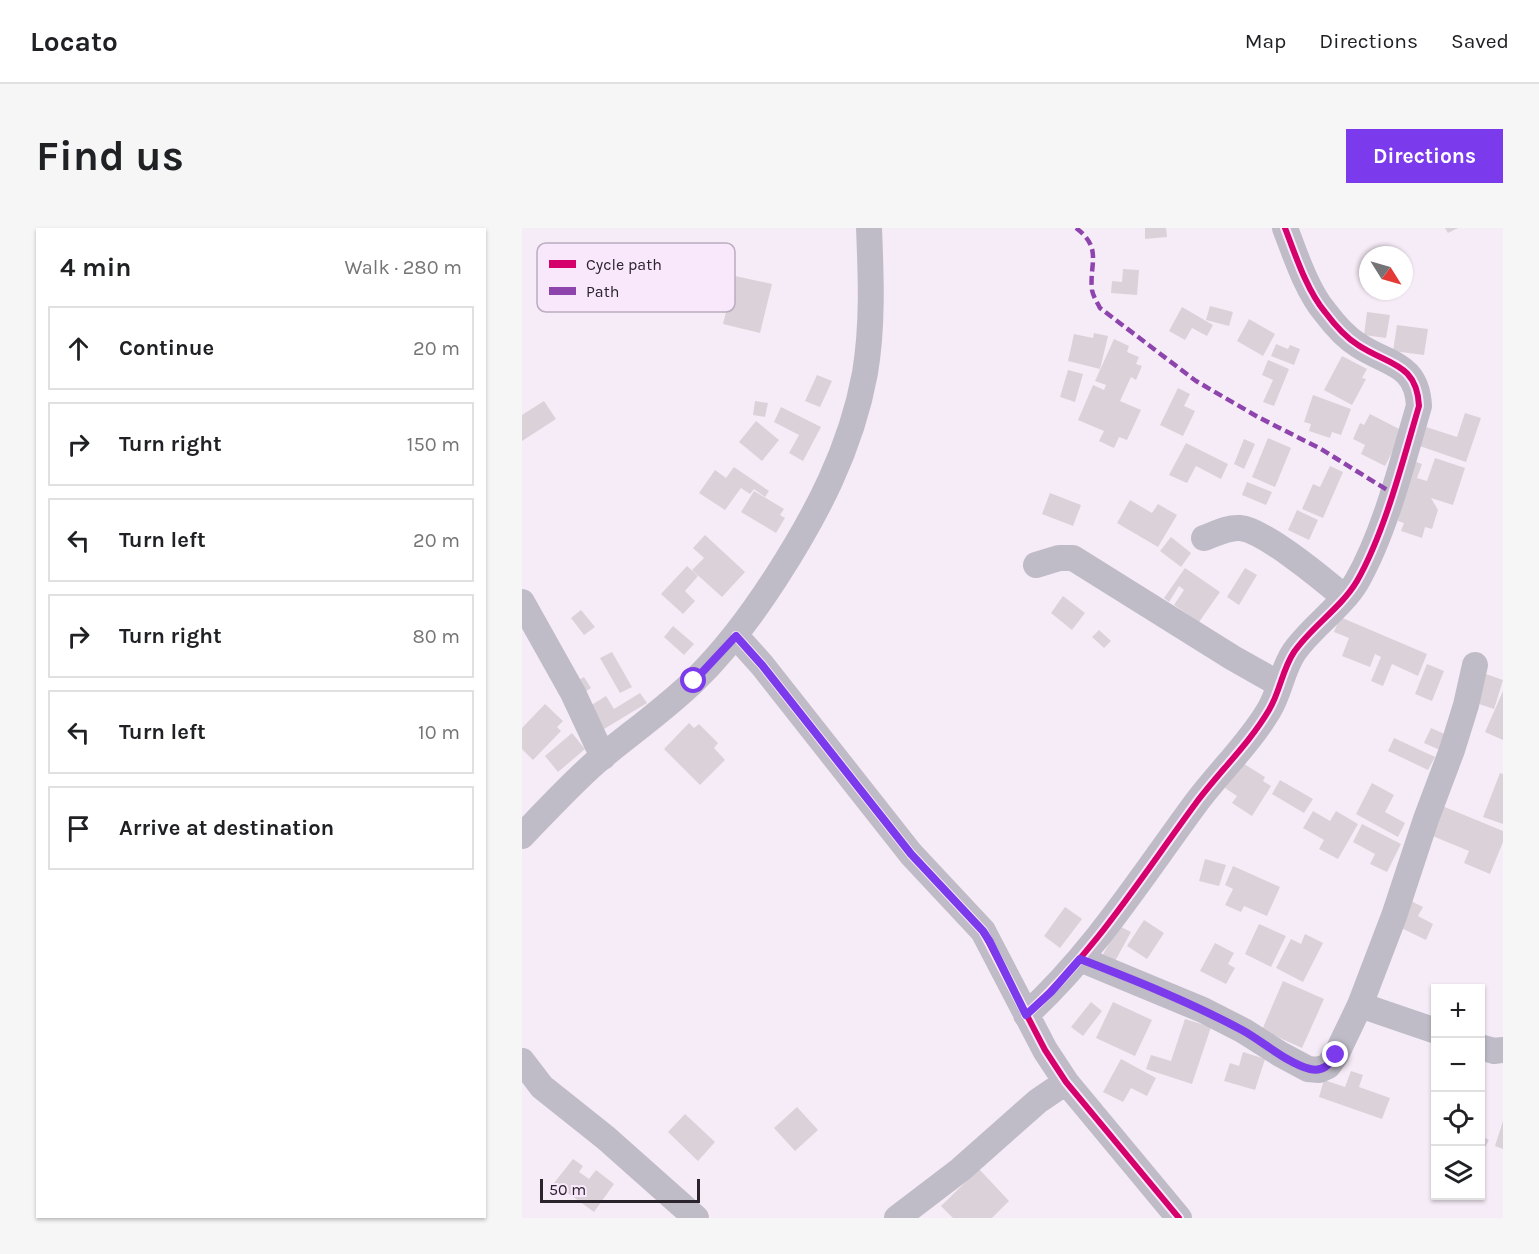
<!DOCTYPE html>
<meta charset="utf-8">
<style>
body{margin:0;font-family:Karla,sans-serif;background:#f6f6f6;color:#202124}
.controls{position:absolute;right:18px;bottom:18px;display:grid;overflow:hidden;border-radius:0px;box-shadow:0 2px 4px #0004}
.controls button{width:54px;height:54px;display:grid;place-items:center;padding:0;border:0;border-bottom:2px solid #e0e0e0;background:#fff;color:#202124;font:30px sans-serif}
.compass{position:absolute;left:837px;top:18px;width:54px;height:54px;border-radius:50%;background:#fff;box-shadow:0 2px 4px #0004;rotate:127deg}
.scale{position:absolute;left:18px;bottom:15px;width:160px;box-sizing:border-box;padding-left:6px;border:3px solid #2b242c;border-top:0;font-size:16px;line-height:21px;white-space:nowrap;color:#2b242c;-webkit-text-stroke:4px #f9e7fc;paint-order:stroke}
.stop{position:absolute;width:18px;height:18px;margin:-14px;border:4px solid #7c3aed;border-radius:50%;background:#fff}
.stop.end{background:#7c3aed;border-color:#fff;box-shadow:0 2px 6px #0008}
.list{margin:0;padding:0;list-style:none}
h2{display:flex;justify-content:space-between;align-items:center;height:78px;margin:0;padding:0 24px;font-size:26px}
h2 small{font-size:20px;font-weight:400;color:#757577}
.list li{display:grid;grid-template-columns:39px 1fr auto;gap:18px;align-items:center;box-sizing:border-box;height:84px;margin:0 12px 12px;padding:0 12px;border:2px solid #e0e0e0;border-radius:0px}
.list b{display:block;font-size:22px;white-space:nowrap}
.list em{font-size:20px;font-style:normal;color:#757577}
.icon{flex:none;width:33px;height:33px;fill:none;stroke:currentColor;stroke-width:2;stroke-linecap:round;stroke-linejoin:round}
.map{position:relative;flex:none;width:981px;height:990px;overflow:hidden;border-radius:0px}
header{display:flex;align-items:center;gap:36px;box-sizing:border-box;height:84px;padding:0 30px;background:#fff;border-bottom:2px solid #e0e0e0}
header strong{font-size:28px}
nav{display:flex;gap:33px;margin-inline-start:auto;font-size:21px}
.intro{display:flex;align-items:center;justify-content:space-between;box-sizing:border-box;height:144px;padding:0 36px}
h1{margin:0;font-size:42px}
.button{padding:15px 27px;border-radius:0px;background:#7c3aed;color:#fff;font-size:21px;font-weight:700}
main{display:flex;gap:36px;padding:0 36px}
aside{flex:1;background:#fff;border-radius:0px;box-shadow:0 2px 4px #0004}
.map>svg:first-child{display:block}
.building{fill:#dad1d9}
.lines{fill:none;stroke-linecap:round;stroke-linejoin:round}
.minor{stroke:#c0bcc7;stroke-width:26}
.quiet{stroke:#8e44ad;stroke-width:4.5;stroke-dasharray:9 4.5;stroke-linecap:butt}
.cycleway-casing{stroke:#f9e7fc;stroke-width:10}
.cycleway{stroke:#d6006c;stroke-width:6}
.route{stroke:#7c3aed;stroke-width:8}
.key{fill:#f9e7fc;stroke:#bbacbe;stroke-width:1.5}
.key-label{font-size:16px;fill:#2b242c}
</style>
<header>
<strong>Locato</strong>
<nav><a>Map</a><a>Directions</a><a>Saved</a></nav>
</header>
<div class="intro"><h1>Find us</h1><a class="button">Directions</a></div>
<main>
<aside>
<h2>4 min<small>Walk · 280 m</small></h2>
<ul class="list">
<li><svg class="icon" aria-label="ahead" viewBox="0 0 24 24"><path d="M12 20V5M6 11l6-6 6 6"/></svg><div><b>Continue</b></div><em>20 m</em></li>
<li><svg class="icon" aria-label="right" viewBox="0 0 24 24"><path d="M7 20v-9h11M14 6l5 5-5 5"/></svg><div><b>Turn right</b></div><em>150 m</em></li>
<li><svg class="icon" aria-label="left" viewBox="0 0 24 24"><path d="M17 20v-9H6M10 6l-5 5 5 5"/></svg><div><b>Turn left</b></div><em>20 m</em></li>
<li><svg class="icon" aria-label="right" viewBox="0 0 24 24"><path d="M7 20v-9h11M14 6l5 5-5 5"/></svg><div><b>Turn right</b></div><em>80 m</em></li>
<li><svg class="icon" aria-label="left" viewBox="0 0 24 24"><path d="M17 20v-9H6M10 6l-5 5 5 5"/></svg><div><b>Turn left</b></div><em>10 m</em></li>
<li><svg class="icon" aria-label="arrive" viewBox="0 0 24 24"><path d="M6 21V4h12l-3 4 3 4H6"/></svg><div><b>Arrive at destination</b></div></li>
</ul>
</aside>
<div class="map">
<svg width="981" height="990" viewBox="0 0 981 990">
<rect width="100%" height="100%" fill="#f6ecf7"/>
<path class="building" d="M 623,0 L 644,0 L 645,9 L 623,11 Z
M 923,0 L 936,0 L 926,5 Z
M 601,41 L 617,42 L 615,67 L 589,65 L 590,53 L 600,54 Z
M 213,48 L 250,56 L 238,105 L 201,96 Z
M 688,78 L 711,84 L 707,98 L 684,92 Z
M 660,79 L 691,97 L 685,108 L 670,100 L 663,112 L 647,103 Z
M 845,84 L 868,87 L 864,110 L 842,107 Z
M 727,91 L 753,106 L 741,128 L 715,113 Z
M 875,97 L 906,101 L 902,127 L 871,123 Z
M 572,105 L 586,108 L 578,141 L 546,133 L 552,106 L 571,110 Z
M 592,111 L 607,118 L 605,124 L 617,129 L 614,136 L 620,138 L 614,152 L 609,149 L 598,173 L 619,182 L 605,212 L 597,209 L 592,220 L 577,213 L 582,203 L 556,192 L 571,157 L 582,162 L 584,157 L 573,153 Z
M 754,116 L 766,121 L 768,117 L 778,121 L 772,137 L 749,128 Z
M 820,128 L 845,141 L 840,150 L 844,151 L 830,177 L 802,162 Z
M 746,132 L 767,141 L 752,178 L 741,174 L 751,152 L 740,147 Z
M 546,142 L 561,146 L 553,174 L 538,169 Z
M 295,147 L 310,153 L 298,179 L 283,173 Z
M 656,160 L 668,166 L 662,178 L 673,183 L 661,208 L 638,197 Z
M 791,167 L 829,181 L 819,207 L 810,204 L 808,210 L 787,203 L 789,196 L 782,194 Z
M 22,173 L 34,191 L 0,213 L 0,187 Z
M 233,173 L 246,175 L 243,189 L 231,187 Z
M 259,179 L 299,199 L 281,233 L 267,225 L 277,207 L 252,194 Z
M 943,185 L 959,190 L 944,234 L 889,215 L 895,196 L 935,209 Z
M 848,186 L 881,203 L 863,238 L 839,226 L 843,217 L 831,211 L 838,195 L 842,197 Z
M 234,193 L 257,212 L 240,233 L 217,214 Z
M 746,210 L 769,220 L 753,259 L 730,249 Z
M 722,211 L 733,216 L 722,241 L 712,236 Z
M 664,215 L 706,236 L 699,251 L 674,238 L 665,255 L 647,247 Z
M 913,230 L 943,240 L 931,277 L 909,270 L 916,282 L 910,301 L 903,299 L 900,310 L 879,303 L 882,295 L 876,293 L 886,231 L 900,236 L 895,250 L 905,253 Z
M 808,238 L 821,244 L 801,290 L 780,281 L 791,256 L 798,259 Z
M 212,239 L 247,263 L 243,269 L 232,261 L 228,266 L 219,260 L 203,282 L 177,265 L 193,242 L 204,250 Z
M 725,254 L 750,264 L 744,277 L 720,267 Z
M 232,263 L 262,281 L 258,287 L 263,290 L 254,305 L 219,284 Z
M 528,265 L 559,277 L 551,298 L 520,286 Z
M 608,272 L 630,285 L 636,276 L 655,287 L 636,319 L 595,295 Z
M 775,282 L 796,292 L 787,312 L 766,302 Z
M 183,307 L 223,344 L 200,369 L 170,342 L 182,330 L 171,320 Z
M 649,309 L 669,325 L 659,339 L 638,323 Z
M 165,338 L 176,348 L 163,363 L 173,373 L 161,386 L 139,366 Z
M 663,340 L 698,364 L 677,394 L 652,377 L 662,362 L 657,358 L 647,374 L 642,370 Z
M 723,340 L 735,347 L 717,377 L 705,369 Z
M 541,368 L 563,385 L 550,402 L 529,385 Z
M 59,382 L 73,399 L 62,407 L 49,390 Z
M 818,389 L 905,426 L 896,448 L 870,436 L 861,458 L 849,453 L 859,429 L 853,426 L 848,439 L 820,428 L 827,410 L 812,404 Z
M 151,398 L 172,416 L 162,427 L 142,409 Z
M 577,402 L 589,413 L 582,420 L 570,409 Z
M 90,424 L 110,459 L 98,465 L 78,430 Z
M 905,436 L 922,443 L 910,473 L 893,466 Z
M 958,444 L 981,452 L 972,481 L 948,473 Z
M 62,449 L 69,460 L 57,468 L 50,456 Z
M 981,463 L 981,512 L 963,504 Z
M 118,465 L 125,475 L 82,501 L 68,478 L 84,468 L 92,481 Z
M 23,476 L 41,493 L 35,499 L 39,503 L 11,532 L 0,521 L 0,500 Z
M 167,495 L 172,500 L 177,496 L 196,515 L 192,520 L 203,532 L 178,557 L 142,521 Z
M 909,500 L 927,508 L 920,523 L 902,515 Z
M 50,505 L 63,521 L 36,544 L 23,528 Z
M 872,510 L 913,529 L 906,542 L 866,523 Z
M 719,534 L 743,549 L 741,553 L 749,558 L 730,588 L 710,575 L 715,568 L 703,560 Z
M 978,545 L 981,546 L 981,596 L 961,589 Z
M 758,552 L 791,571 L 782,585 L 750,566 Z
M 850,555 L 872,567 L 863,584 L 883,595 L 876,609 L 834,586 Z
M 913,575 L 981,603 L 981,614 L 968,646 L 942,635 L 947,623 L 901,604 Z
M 791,583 L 808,593 L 814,583 L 836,596 L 816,631 L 797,621 L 802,612 L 781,600 Z
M 840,596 L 879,616 L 865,644 L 848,636 L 853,626 L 831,614 Z
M 683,631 L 704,637 L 697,658 L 677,653 Z
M 711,638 L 758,659 L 745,688 L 722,678 L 719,684 L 703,677 L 711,661 L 703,657 Z
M 885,671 L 901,679 L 896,688 L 911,696 L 904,712 L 873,697 Z
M 543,679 L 560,691 L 538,720 L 522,708 Z
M 622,692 L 642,705 L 625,731 L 605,718 Z
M 737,696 L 764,708 L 749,739 L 723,726 Z
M 597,698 L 609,704 L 592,735 L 580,728 Z
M 783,706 L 801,715 L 781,754 L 754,740 L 769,711 L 779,716 Z
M 693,715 L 712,725 L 706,736 L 713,740 L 704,756 L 678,743 Z
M 761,753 L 802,771 L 780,820 L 740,802 Z
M 569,774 L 580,783 L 561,808 L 549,799 Z
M 591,774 L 630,792 L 613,828 L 574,810 Z
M 663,791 L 689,799 L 670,856 L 624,841 L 629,827 L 649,833 Z
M 721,824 L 743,831 L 733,862 L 702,853 L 708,835 L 717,838 Z
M 599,831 L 634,850 L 625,868 L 609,860 L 601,874 L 581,864 Z
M 829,843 L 841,847 L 837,859 L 868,870 L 860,891 L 797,869 L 802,852 L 823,859 Z
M 275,879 L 296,902 L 273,923 L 252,900 Z
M 163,886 L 193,914 L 176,933 L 146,904 Z
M 981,893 L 981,921 L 973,918 Z
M 958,907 L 967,912 L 958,928 Z
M 51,931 L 61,938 L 57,944 L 67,951 L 74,942 L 92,956 L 72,984 L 32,955 Z
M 457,941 L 487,973 L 470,990 L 431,990 L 419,978 Z"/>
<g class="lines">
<path class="minor" d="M 682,310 C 693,306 706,299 718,300 C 742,302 802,352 822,369
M 514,337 L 537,330 L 551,330 L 711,430 L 757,456
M 0,374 L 51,465 L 81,529
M 214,408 L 240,437 L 389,626 L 461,703 L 523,822 L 544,854 L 657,990
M 0,608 C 24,583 48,557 74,534 C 106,507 141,483 172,453 C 203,423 229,388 253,351 C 295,286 329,221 343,145 C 351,97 349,48 347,0
M 558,731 L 681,782 L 722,803 L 758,826 L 786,841 L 797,842 L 806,838 L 814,827 L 838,777 L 872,688 L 904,591 L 930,522 L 944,477 L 953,437
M 838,777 L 914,803
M 504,787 C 572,725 620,648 674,575 C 697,544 727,516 747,482 C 758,464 760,442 772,424 C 790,398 819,380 835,353 C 863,304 881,232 897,178 C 895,135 866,137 836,117 C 823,109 812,96 803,84 C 785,63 773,26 763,0
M 958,819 L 972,823 L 981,822
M 0,833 L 20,859 L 84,910 L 174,990
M 375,990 L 438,942 L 516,873 L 544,854"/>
<path class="quiet" d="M 554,0 C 581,20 567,36 570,62 C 571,68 575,74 578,80 L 674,153 L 736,189 L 799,221 L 870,265"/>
<defs>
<path id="cycleway" d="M 214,408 L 240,437 L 389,626 L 461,703 L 523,822 L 544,854 L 657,990
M 504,787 C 572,725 620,648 674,575 C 697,544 727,516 747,482 C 758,464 760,442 772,424 C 790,398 819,380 835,353 C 863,304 881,232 897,178 C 895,135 866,137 836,117 C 823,109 812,96 803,84 C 785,63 773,26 763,0"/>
</defs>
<use href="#cycleway" class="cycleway-casing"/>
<use href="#cycleway" class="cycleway"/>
</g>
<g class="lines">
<path class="route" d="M 172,453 L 214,408 L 240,437 L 389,626 L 461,703 L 468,714 L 504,787 L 529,764 L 558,731 C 613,752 668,774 720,802 C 739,812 766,836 788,841 C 801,844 807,837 814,827"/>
</g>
<rect x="15" y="15" width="198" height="69" rx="9" class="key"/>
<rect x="27" y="32" width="27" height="8" fill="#d6006c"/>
<rect x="27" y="59" width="27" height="8" fill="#8e44ad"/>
<g class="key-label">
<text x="64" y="42">Cycle path</text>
<text x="64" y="69">Path</text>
</g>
</svg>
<div class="controls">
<button>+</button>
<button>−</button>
<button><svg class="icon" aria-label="locate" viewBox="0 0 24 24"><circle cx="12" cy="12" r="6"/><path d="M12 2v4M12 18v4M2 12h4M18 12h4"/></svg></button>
<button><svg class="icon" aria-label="layers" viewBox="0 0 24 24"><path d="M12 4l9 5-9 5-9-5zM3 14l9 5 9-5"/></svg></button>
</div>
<svg class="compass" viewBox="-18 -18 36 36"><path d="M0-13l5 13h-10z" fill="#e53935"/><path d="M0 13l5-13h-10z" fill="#757577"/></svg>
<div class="scale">50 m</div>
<div class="stop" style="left:172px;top:453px"></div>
<div class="stop end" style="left:814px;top:827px"></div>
</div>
</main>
